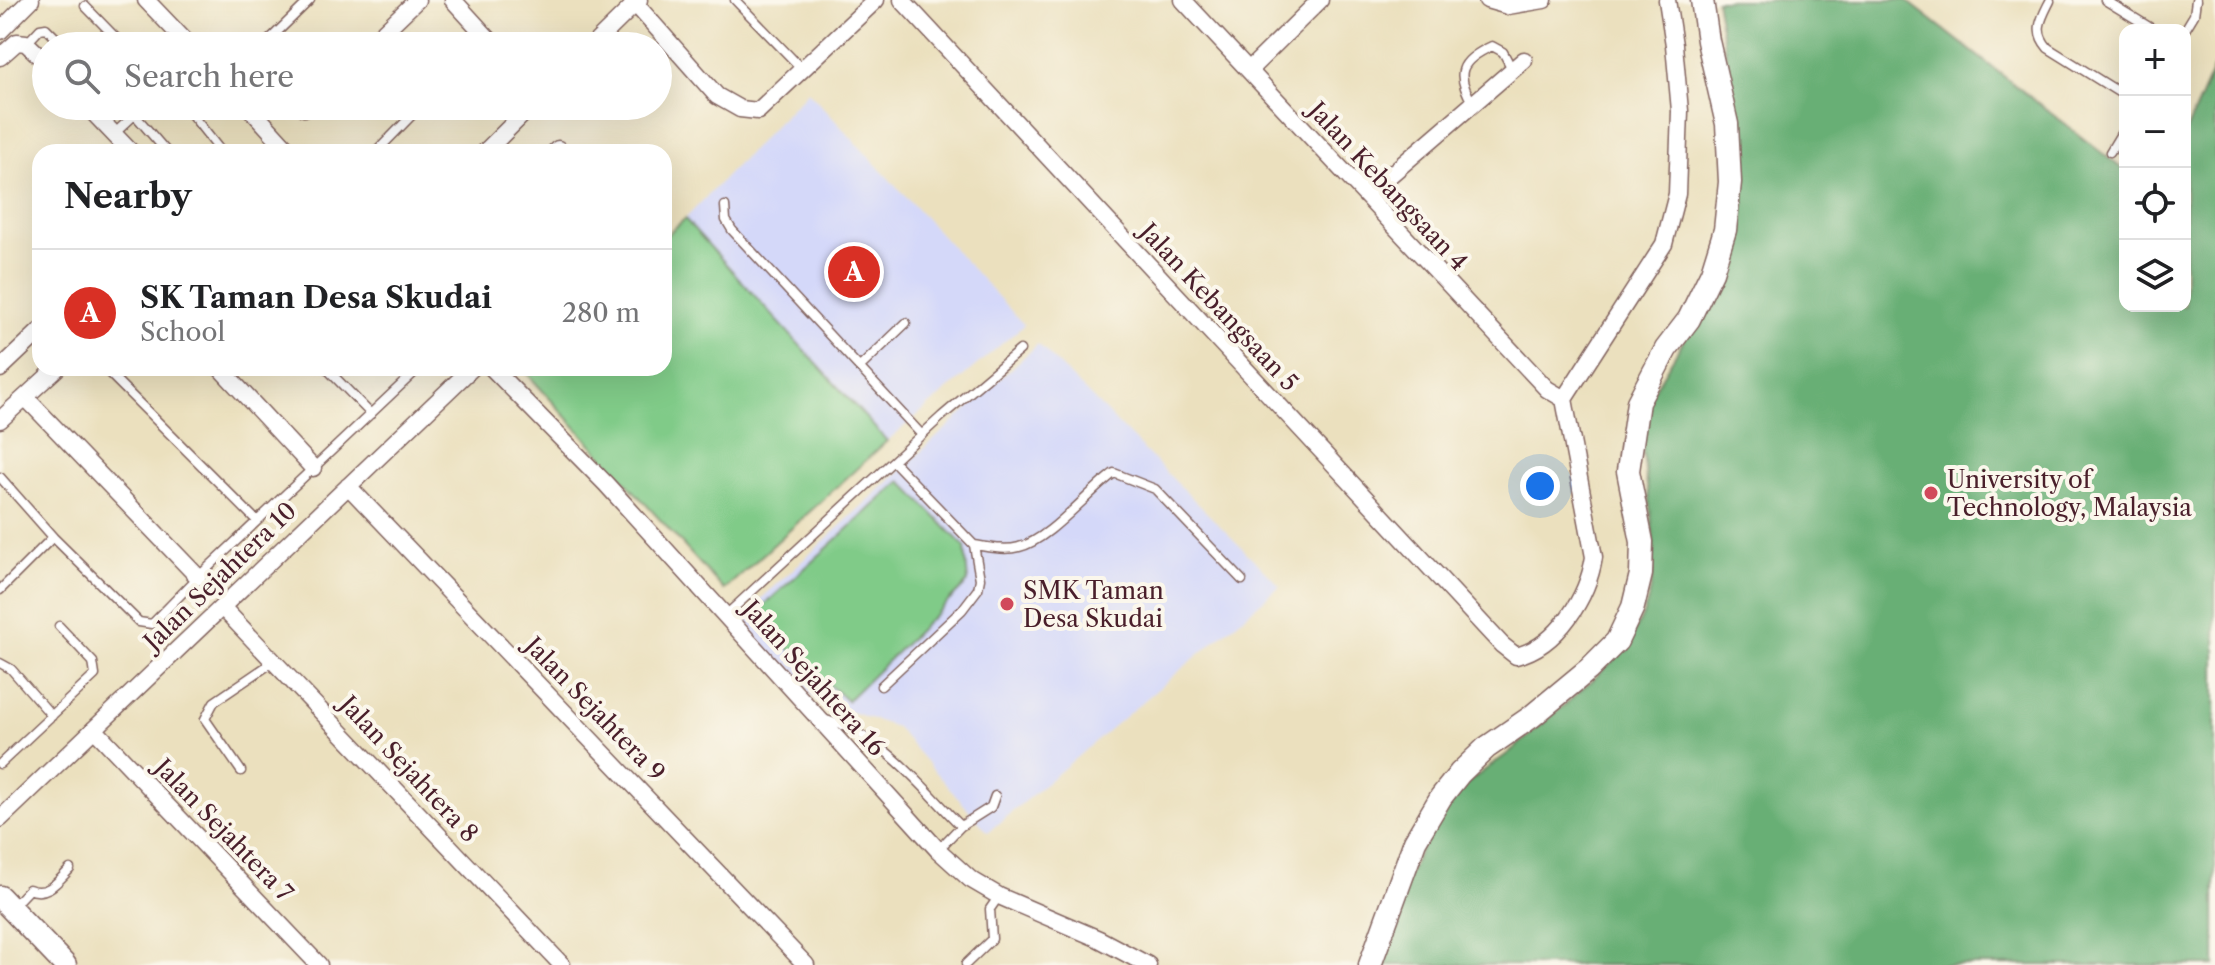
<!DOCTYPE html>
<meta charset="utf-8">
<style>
body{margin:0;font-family:"Libre Caslon Text",serif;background:#f2f2f2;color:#202124}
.controls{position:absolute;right:24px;top:24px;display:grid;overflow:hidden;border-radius:16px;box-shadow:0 8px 32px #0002}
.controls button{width:72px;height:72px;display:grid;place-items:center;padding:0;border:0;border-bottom:2px solid #e0e0e0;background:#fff;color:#202124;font:40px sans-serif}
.you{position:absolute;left:1540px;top:486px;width:28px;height:28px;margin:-20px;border:6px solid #fff;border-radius:50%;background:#1a73e8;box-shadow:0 0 0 12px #1a73e833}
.badge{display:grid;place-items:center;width:52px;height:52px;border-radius:50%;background:#d93025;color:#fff;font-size:26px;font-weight:700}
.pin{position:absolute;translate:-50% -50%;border:4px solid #fff;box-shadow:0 2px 8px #0006}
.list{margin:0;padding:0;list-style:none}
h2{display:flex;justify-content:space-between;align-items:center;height:104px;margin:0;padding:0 32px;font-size:34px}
h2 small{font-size:26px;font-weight:400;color:#757577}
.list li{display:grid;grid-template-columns:52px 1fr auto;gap:24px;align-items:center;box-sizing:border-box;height:128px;padding:0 32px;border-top:2px solid #e0e0e0}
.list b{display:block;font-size:30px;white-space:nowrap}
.list p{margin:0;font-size:26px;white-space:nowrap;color:#757577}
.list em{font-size:26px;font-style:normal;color:#757577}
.icon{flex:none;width:44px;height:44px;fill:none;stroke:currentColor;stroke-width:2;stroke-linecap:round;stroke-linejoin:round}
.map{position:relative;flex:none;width:2215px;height:965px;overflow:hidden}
.search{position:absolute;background:#fff;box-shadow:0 8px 32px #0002;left:32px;top:32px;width:640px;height:88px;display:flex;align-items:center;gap:20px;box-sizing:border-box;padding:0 28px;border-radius:44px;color:#757577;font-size:30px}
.panel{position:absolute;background:#fff;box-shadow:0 8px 32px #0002;left:32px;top:144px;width:640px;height:232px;border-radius:24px}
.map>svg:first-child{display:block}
.built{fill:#d4d8f9}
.green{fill:#80cb88;stroke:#65755a;stroke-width:2}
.forest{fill:#68af74;stroke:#596750;stroke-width:2}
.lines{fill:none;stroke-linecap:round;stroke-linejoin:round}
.service-casing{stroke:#82635e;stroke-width:11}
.minor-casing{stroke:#82635e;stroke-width:19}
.tertiary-casing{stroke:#82635e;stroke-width:25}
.service{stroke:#fff;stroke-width:8}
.minor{stroke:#fff;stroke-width:16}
.tertiary{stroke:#fff;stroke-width:22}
.poi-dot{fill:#d1495b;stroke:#fbf7ec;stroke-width:3}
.labels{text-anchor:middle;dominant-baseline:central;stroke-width:8;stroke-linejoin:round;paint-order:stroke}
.street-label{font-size:24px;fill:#4a1f2b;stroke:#fbf7ec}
.poi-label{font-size:24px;fill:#4a1f2b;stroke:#fbf7ec;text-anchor:start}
</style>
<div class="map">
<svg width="2215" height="965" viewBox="0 0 2215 965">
<rect width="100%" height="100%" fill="#fbf7ec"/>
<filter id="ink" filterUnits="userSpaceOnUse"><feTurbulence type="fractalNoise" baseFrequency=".0125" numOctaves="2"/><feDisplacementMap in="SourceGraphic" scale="16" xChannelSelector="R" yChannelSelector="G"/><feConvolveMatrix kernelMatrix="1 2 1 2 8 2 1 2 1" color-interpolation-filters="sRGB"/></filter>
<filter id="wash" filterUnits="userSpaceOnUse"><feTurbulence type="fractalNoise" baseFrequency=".006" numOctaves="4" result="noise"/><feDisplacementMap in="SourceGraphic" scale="32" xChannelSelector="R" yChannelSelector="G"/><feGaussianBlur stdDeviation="1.8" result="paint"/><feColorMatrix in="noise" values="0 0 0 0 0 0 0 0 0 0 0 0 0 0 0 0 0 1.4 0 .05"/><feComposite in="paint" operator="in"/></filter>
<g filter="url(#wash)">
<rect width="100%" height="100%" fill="#ebe0be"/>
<path class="built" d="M 808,91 L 1024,325 L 887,441 L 685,219 Z
M 1038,344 L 1280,586 L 988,832 L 896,727 L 816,700 L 736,622 Z"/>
<path class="green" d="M 685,219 L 887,441 L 724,590 L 522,368 L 664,368 L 664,237 Z
M 901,481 L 965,547 L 968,582 L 847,701 L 752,616 Z"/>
<path class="forest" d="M 1716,0 L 1906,0 L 2125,171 L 2125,306 L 2185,306 L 2185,133 L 2215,65 L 2215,965 L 1377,965 C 1397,909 1413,847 1451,800 C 1467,781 1487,769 1507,754 C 1526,739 1544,722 1562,707 C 1598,676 1634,648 1648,600 C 1666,538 1636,472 1643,408 L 1735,255 L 1744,219 L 1743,170 L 1736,112 Z"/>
</g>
<g filter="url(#ink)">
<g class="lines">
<defs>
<path id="service" d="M 735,0 L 803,70
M 2105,0 L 2154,30
M 2050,1 C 2041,19 2033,31 2048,48 L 2125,96
M 85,6 L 124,46
M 2185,30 L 2194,15 L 2196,0
M 27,43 L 40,29 L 46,28 L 64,46
M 263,46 L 310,0
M 1473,104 C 1455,74 1459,61 1492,46 L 1503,52 L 1512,69
M 185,106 L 219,149 L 218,152
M 135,115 L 167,152
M 114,134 L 144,106
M 376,152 L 421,106
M 2110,152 L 2125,127
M 725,206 L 726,220 L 732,230 L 922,435
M 104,368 L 257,521
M 326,368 L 371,414
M 859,368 L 906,323
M 0,477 L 53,537
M 974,545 C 989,547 1004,551 1019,547 C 1048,541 1088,492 1114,473 L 1155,489 L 1242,580
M 0,590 L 53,537 L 139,622 L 152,624 L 198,577 L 419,368
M 726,615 L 942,416 L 1020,350
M 0,663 L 11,669 L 52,716
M 881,686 L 962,610 L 978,589 L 980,579 L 974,545 L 894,462
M 826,720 C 884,736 920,785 961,826 L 991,807 L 995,796
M 0,764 L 95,675 L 93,662 L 59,626
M 241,771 L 205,719 L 214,702 L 273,662
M 938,850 L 961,826
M 11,908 L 29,889 C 47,897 58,881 70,869
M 966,964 L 992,939 L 990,909 L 999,896"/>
<path id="minor" d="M 146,0 L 190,46
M 453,0 L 495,46
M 632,0 L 717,96 L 740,109 L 758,111 L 876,0
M 902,0 L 1502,645 L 1516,656 C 1558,646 1588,596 1594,557 L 1564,399 L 1664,244 L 1677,194 L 1680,111 L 1674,45 L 1667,0
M 1183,0 L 1547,389 L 1564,399
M 1487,0 L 1508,6 L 1544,0
M 0,31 L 31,0
M 369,46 L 417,0
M 592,46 L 639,0
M 0,57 L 17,42 L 26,43 L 46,62
M 1249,70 L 1320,0
M 87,106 L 131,152
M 248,106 L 290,152
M 304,108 L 307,106
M 485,152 L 531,106
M 555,152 L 558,149
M 1367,195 L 1524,60
M 220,368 L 313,468
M 492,368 L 606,484 L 938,850 L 970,879 L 999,896 L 1099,939 L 1148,965
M 0,369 L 40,331
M 25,397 L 198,577
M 0,420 L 57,368
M 348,486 L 806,965
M 222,607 L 562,965
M 94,729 L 319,965
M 0,819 L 472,368"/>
<path id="tertiary" d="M 0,897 L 65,965
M 1370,965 L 1415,841 L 1441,797 L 1460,773 L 1486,748 L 1531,717 L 1589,669 L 1617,641 L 1633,607 L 1641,574 L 1642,542 L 1628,471 L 1638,402 L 1666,349 L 1689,319 L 1712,272 L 1725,230 L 1730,182 L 1727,124 L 1708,41 L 1702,0"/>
</defs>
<use href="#service" class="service-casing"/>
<use href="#minor" class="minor-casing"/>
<use href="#tertiary" class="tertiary-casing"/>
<use href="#service" class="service"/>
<use href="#minor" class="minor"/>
<use href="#tertiary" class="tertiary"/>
</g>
</g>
<g class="poi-dot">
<circle cx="1931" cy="493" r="8"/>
<circle cx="1007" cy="604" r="8"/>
</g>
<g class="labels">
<g class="street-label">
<text transform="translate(1388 186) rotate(47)">Jalan Kebangsaan 4</text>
<text transform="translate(1219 307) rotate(47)">Jalan Kebangsaan 5</text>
<text transform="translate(220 576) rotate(-44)">Jalan Sejahtera 10</text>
<text transform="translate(814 678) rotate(48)">Jalan Sejahtera 16</text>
<text transform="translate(595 709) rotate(46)">Jalan Sejahtera 9</text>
<text transform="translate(409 769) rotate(47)">Jalan Sejahtera 8</text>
<text transform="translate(224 830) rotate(46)">Jalan Sejahtera 7</text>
</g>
<g class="poi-label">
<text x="1947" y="479">University of<tspan x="1947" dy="28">Technology, Malaysia</tspan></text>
<text x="1023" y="590">SMK Taman<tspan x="1023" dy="28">Desa Skudai</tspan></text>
</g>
</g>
</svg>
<div class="controls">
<button>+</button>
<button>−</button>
<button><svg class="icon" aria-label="locate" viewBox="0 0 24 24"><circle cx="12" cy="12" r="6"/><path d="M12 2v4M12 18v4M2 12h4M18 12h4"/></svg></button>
<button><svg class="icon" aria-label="layers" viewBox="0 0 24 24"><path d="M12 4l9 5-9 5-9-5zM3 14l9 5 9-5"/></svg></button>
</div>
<div class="you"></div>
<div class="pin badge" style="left:854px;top:272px">A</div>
<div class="search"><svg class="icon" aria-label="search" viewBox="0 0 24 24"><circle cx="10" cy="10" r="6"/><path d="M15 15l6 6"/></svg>Search here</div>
<section class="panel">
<h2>Nearby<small></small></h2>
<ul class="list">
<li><span class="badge">A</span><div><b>SK Taman Desa Skudai</b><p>School</p></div><em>280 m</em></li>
</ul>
</section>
</div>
